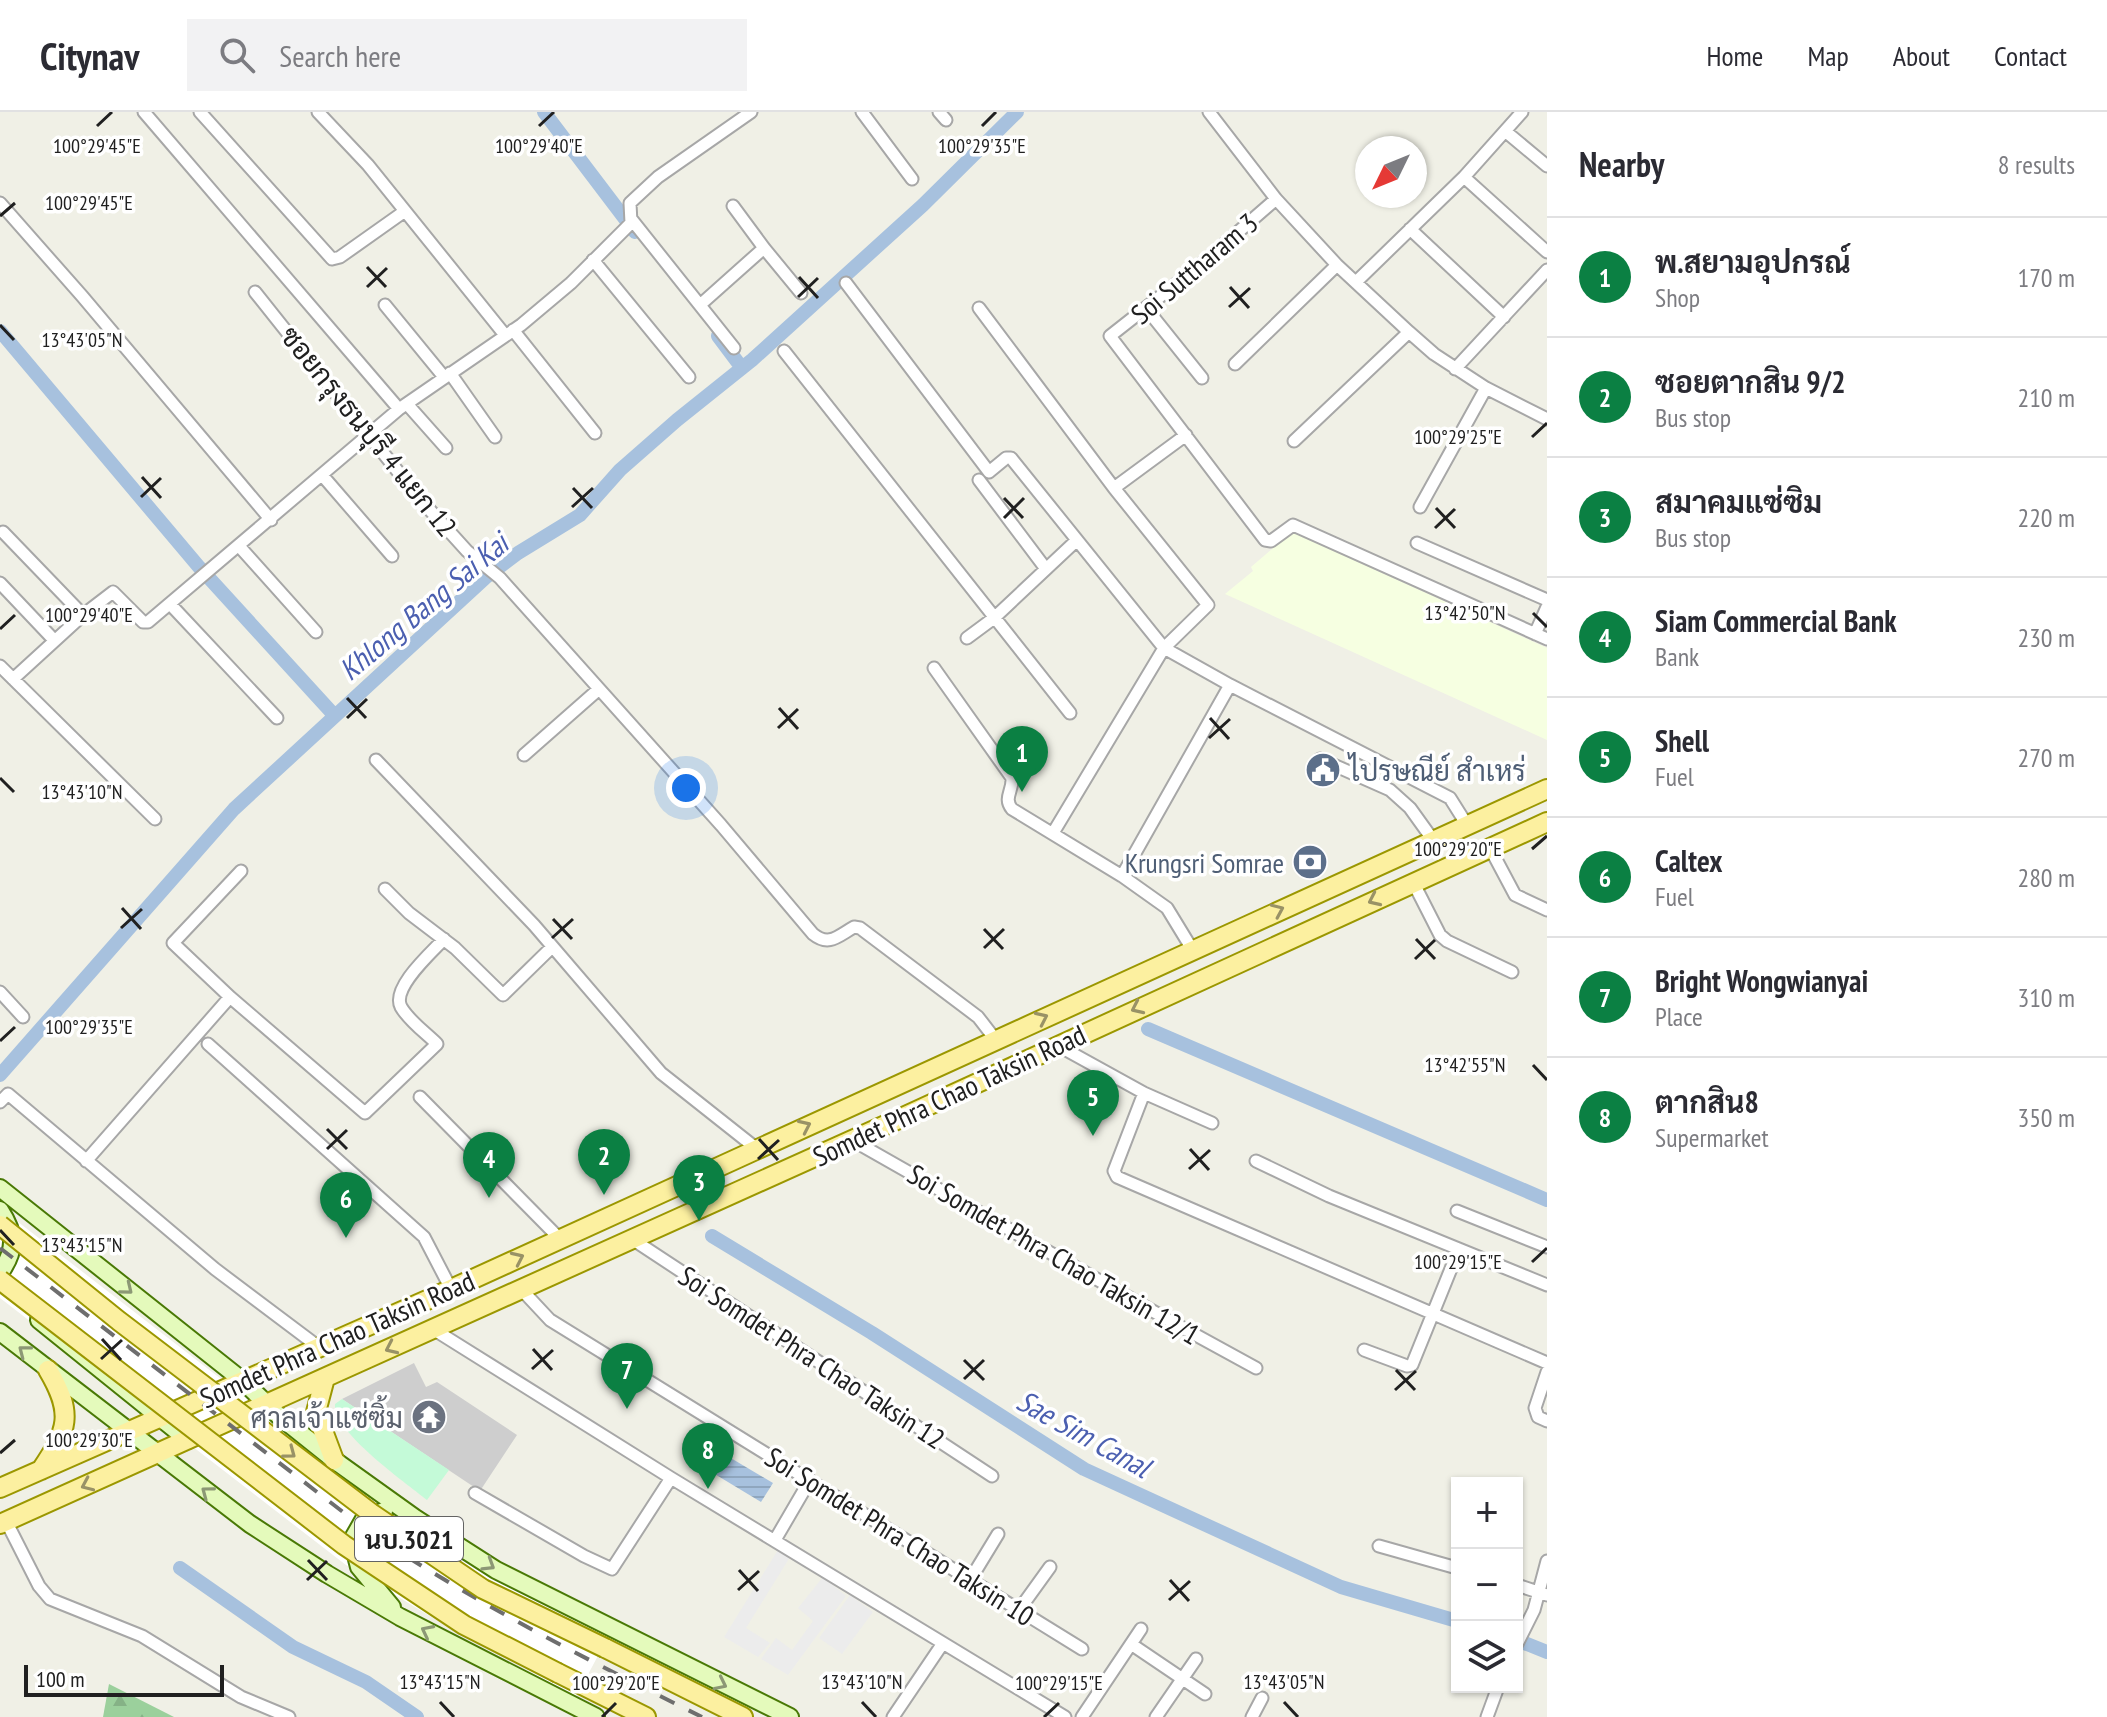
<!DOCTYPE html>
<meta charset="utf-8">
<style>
body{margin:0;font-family:"PT Sans Narrow",Sarabun,sans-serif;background:#f2f2f3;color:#2b2b33}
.controls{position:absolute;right:24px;bottom:24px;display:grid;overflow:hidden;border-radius:0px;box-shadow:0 2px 6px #0004}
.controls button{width:72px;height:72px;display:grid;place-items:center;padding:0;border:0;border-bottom:2px solid #e1e1e2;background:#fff;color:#2b2b33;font:40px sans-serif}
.compass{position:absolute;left:1355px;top:24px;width:72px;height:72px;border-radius:50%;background:#fff;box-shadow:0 2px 6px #0004;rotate:227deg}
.scale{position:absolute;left:24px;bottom:20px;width:200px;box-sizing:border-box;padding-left:8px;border:4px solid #202020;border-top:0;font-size:22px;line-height:28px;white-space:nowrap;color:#202020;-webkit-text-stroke:6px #fff;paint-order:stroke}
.you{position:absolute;left:686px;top:676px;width:28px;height:28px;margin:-20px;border:6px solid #fff;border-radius:50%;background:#1a73e8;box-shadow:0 0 0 12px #1a73e833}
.badge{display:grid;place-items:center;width:52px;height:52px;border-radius:50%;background:#0b8043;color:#fff;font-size:26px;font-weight:700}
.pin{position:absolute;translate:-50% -66px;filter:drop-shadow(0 2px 4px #0008)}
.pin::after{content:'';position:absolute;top:42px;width:28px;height:24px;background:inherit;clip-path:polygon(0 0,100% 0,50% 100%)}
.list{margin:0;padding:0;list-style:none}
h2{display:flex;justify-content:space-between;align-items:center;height:104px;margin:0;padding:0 32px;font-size:34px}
h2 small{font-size:26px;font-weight:400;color:#7c7c81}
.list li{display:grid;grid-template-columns:52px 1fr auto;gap:24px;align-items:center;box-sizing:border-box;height:120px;padding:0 32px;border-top:2px solid #e1e1e2}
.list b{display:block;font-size:30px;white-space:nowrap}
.list p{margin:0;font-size:26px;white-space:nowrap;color:#7c7c81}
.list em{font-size:26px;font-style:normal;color:#7c7c81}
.icon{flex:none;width:44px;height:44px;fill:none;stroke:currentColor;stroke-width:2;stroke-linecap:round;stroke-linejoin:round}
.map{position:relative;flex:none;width:1547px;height:1605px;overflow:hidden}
header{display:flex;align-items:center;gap:48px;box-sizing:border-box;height:112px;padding:0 40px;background:#fff;border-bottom:2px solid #e1e1e2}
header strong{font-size:38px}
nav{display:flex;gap:44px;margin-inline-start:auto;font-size:28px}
.search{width:560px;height:72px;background:#f2f2f3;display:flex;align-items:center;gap:20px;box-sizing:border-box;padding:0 28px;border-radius:0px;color:#7c7c81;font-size:30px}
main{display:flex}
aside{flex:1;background:#fff}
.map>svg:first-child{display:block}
.education{fill:#f6ffe1}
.religious{fill:#cecece}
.forest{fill:url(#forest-firs)}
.park{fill:#c4fad8}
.parking{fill:#ececec}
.water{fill:url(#water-rules)}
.pier{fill:#fff}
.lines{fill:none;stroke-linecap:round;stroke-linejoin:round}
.canal{stroke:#a7c1de;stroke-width:14}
.minor-casing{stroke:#a7a7a7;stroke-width:15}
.secondary-casing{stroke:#497905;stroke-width:20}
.primary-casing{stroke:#9b9700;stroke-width:22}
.minor{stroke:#fff;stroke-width:11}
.secondary{stroke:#e4fabb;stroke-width:16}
.primary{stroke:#fcf0a0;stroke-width:18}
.rail{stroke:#6e6e6e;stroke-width:4;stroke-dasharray:16 16;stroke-linecap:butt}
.primary-bridge-casing{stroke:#9b9700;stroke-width:22;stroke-linecap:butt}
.primary-bridge{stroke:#fcf0a0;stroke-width:18}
.oneway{stroke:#999266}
.oneway2{stroke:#8c9875}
.ticks{fill:none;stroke:#202020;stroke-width:3}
.labels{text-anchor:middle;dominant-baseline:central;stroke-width:7;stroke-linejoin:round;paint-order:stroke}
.shield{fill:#fff;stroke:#636363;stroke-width:2}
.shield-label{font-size:26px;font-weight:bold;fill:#202020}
.street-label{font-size:28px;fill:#202020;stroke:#fff}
.service-label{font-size:28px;fill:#4e5e75;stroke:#fff;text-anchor:start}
.worship-label{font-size:28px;fill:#5b616d;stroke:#fff;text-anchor:end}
.water-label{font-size:30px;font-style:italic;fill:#4b5fb0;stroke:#fff}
.ticks-label{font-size:20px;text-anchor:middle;fill:#202020;stroke:#fff;stroke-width:7;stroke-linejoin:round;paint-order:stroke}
</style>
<header>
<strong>Citynav</strong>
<div class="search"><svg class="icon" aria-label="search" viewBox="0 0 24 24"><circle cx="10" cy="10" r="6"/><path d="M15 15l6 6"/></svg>Search here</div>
<nav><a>Home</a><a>Map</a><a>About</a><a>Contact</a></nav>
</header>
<main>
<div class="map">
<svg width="1547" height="1605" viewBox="0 0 1547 1605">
<defs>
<pattern id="forest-firs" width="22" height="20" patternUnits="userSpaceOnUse" patternTransform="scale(2)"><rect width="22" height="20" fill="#9bd09c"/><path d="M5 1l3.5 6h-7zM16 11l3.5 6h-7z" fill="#85b286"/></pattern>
<pattern id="water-rules" width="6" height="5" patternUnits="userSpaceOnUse" patternTransform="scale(2)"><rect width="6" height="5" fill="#a7c1de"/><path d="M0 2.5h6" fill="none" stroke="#8fa6be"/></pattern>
</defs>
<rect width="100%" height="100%" fill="#f0f0e6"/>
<path class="education" d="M 1292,420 L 1547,536 L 1547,628 L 1225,482 L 1253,459 L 1251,455 Z"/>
<path class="religious" d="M 414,1251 L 426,1275 L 437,1270 L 517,1323 L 480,1379 L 342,1287 Z"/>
<path class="forest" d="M 109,1572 L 174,1605 L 103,1605 Z"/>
<path class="park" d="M 342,1287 L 449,1358 L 427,1388 C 405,1370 333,1320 335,1292 Z"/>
<path class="parking" d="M 778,1438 L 790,1445 L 746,1516 L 770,1531 L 758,1545 L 724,1525 Z
M 823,1465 L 846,1484 L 788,1563 L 761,1547 L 776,1526 L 792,1538 L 813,1509 L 798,1496 Z
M 850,1483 L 873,1500 L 842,1542 L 819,1526 Z"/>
<path class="water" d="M 724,1342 L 773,1371 L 761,1390 L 713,1361 Z"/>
<path class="pier" d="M 0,1096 L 384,1393 L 513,1476 L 609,1523 L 576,1585 L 433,1506 L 346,1453 L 0,1186 Z"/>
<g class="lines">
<path class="canal" d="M 544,0 L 635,120
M 0,219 L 199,455 L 334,603
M 718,224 L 742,256
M 1148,917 L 1547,1088
M 0,963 L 234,697 L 485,466 L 518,441 L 580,403 L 620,358 L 677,308 L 752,248 L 923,93 L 1017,0
M 712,1124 L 872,1221 L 1084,1357 L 1341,1475 L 1457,1509
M 180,1456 L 293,1535 L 366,1570 L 417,1605
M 1517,1528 L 1547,1540"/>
<defs>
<path id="minor" d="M 144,0 L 399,297
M 200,0 L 332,147 L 340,145 L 405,99
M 318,0 L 368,53 L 505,223
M 862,0 L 912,67
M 939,0 L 946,8
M 1209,0 L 1276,87 L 1337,153 L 1409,220 L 1434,242 L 1486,276 L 1547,307
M 1505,19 L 1547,54
M 1464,65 L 1547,140
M 1276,87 L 1199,154 L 1110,224 L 1265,428 L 1271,429 L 1293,413 L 1547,527
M 0,91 L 82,184 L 271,408
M 632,108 L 734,236
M 1410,117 L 1504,205
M 764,136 L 801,181
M 593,148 L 689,265
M 1356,170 L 1464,65 L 1522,0
M 846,171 L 989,360 L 1006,346 L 1011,346 L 1164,536 L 1230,573 L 1450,686 L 1467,713
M 255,180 L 419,386 L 467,439 L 500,466 L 721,713 L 813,822 C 829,835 838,824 854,815 L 860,816 L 978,905 L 995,927
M 385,193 L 444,265
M 700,193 L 764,136 L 733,94
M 979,196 L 1114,376 L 1208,493 L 1164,536 L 1053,721
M 1146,196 L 1202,266
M 513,218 L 595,321
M 784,239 L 1070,601
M 1235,252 L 1337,153
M 1455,257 L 1547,158
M 450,261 L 495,325
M 407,292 L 446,336
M 1294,329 L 1409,220
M 322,363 L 392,444
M 979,368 L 1046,457
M 1114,376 L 1186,323
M 1420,395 L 1486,276
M 3,420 L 83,503
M 1417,431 L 1547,488
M 239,434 L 316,520
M 0,471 L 54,528
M 170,492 L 277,606
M 1535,522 L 1547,495
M 967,526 L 994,506 L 1077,428
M 0,554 L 155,707
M 934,556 L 1012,666 C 1013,679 1003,686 1012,697 L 1122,764 L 1167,796 L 1192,837
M 13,567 L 83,503 L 113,480 L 143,510 L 148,510 L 399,297 L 521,213 L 571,171 L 631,111 L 630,91 L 658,65 L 751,0
M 524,643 L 599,577
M 1320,647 L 1390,678 L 1410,696 L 1433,728
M 376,648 L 534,813 L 661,961 L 757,1037
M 1490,736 L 1515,783 L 1547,798
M 241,759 L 173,831 L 230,885 L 365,1001 L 437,932 C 426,921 409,909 401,895 C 391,876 431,841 444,827
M 1122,764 L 1230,573
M 1413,770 L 1440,823 L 1447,829 L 1512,860
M 385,777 L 409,801 L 455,836 L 503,883 L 552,835
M 0,880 L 23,905
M 208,932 L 424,1125 L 451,1177
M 1057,933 L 1144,981 L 1212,1011
M 1144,981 L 1114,1059 L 1117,1065 L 1547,1251
M 420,985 L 560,1127
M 0,990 L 8,982 L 215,1157 L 320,1236
M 852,1028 L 1172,1210 L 1256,1256
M 86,1049 L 230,885
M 1256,1049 L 1329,1084 L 1547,1173
M 1457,1099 L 1547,1135
M 632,1127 L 992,1364
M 521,1177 L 550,1208 L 1082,1537
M 433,1217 L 671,1366 L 1065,1605
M 1364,1238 L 1407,1254 L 1412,1253 L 1459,1137
M 1547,1260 L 1535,1296 L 1538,1305 L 1547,1309
M 475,1381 L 584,1444 L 612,1457 L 671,1366
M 6,1409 L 39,1474 L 50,1487 L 142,1524 L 241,1585 L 289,1605
M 775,1428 L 810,1368
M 1379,1434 L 1457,1456
M 970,1468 L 998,1422
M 1517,1473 L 1547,1483
M 1019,1498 L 1050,1455
M 1131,1532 L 1205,1582
M 1517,1532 L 1534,1498 L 1547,1449
M 893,1605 L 943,1531
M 1082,1605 L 1141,1517
M 1156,1605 L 1196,1547
M 1252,1605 L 1262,1586
M 1487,1605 L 1498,1575"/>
<path id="secondary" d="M 0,1076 L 243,1269 L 279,1304 L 334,1348 L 415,1406 L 496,1458 L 790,1605
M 0,1098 C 15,1121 17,1137 0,1161
M 39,1208 L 188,1328
M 0,1220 L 250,1412 L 327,1462 L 400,1505 L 596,1605
M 384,1399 L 364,1407 L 352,1428 L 359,1455 L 392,1495"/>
<path id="primary" d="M 325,1266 L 316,1300 L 334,1348
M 41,1358 C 68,1318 74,1302 48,1258
M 0,1376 L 427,1188 L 1547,677
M 0,1412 L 901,1006 L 1547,710
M 605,1536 L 743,1605
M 558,1561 L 646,1605"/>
</defs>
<use href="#minor" class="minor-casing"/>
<use href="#secondary" class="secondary-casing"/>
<use href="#primary" class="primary-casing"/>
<use href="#minor" class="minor"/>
<use href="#secondary" class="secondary"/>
<use href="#primary" class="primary"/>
<path class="rail" d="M 0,1136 L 369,1420 C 475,1491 588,1548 702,1605"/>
<defs>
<path id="primary-bridge" d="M 0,1113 L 119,1209 L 371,1401 L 483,1477 L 605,1536
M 0,1168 L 344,1433 L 464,1513 L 558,1561"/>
</defs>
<use href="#primary-bridge" class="primary-bridge-casing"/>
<use href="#primary-bridge" class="primary-bridge"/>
</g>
<defs><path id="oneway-chevron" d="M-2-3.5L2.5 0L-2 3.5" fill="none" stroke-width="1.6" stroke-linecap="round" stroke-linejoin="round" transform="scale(2)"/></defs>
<g class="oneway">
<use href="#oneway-chevron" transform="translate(1374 788) rotate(155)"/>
<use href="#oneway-chevron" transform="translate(1278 798) rotate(-24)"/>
<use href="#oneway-chevron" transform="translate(1137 896) rotate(155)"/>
<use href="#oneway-chevron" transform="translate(1042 906) rotate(-25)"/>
<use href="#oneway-chevron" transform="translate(805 1014) rotate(-25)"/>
<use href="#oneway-chevron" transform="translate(518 1146) rotate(-25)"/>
<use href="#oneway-chevron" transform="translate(391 1236) rotate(155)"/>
<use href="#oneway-chevron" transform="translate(290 1341) rotate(37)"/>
<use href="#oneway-chevron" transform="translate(87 1373) rotate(156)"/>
</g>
<g class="oneway2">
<use href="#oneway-chevron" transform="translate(127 1177) rotate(39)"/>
<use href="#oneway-chevron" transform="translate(24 1239) rotate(-142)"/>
<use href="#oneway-chevron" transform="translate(207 1380) rotate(-143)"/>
<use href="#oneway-chevron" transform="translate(489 1453) rotate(32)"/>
<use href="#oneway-chevron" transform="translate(427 1519) rotate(-153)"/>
<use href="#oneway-chevron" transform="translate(721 1572) rotate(26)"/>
</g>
<path class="ticks" d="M 97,14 L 112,0M 539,14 L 554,0M 982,14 L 996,0M 0,104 L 15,91M 367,155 L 386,175M 799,165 L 818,186M 367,175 L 387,156M 1230,175 L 1249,196M 798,185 L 818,166M 1229,195 L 1250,176M 0,213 L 14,228M 1532,325 L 1547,311M 142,365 L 161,386M 573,376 L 592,396M 141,385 L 161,366M 1004,386 L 1023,406M 572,395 L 593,376M 1436,396 L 1455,416M 1004,406 L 1024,386M 1435,416 L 1455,397M 1533,501 L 1547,515M 0,517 L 15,503M 347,586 L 366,606M 779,596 L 798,617M 347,606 L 367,587M 1210,606 L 1229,627M 778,616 L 798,597M 1209,626 L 1230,607M 0,666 L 14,680M 1532,737 L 1547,724M 122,796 L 141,817M 553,807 L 572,827M 121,816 L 142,797M 984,817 L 1003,837M 552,826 L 573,807M 1416,827 L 1435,847M 984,836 L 1004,817M 1415,847 L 1435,828M 0,929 L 15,915M 1533,953 L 1547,968M 327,1017 L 347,1037M 759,1027 L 778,1048M 327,1037 L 347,1018M 1190,1037 L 1209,1058M 758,1047 L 779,1028M 1189,1057 L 1210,1038M 0,1118 L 14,1133M 1532,1150 L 1547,1136M 102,1227 L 121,1248M 533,1237 L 552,1258M 101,1247 L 122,1228M 964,1248 L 984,1268M 532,1257 L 553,1238M 1396,1258 L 1415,1278M 964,1267 L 984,1248M 1395,1278 L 1416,1259M 0,1341 L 15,1328M 308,1448 L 327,1468M 739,1458 L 758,1479M 307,1468 L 327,1449M 1170,1468 L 1189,1489M 738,1478 L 759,1459M 1169,1488 L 1190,1469M 440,1590 L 454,1605M 862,1590 L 876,1605M 1284,1590 L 1298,1605M 602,1605 L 616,1591M 1044,1605 L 1059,1591"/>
<defs>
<symbol id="civic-disc" viewBox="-11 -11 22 22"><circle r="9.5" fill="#5c6f8a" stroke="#fff"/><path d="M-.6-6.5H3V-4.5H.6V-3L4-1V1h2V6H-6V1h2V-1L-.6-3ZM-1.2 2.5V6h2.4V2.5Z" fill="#fff"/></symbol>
<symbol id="bank-disc" viewBox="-11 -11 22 22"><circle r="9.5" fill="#5c6f8a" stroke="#fff"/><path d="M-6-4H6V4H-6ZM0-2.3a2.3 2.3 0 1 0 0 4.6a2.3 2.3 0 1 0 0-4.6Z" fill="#fff"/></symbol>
<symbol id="temple-disc" viewBox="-11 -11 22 22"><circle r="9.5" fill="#6b7280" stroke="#fff"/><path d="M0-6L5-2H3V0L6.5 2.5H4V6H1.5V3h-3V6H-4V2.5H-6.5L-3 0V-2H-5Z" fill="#fff"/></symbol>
</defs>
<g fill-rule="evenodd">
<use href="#civic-disc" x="1303" y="638" width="40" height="40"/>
<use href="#bank-disc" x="1290" y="730" width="40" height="40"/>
<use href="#temple-disc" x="409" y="1285" width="40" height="40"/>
</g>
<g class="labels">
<rect class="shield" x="355" y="1405" width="108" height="44" rx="6"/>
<g class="shield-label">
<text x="409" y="1427">นบ.3021</text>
</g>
<g class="street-label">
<text transform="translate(1194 156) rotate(-40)">Soi Suttharam 3</text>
<text transform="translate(369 319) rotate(51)">ซอยกรุงธนบุรี 4 แยก 12</text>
<text transform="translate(949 983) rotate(-25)">Somdet Phra Chao Taksin Road</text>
<text transform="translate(1054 1142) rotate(30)">Soi Somdet Phra Chao Taksin 12/1</text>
<text transform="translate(337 1227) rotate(-24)">Somdet Phra Chao Taksin Road</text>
<text transform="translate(812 1245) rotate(33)">Soi Somdet Phra Chao Taksin 12</text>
<text transform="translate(900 1424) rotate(32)">Soi Somdet Phra Chao Taksin 10</text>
</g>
<g class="service-label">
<text x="1349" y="658">ไปรษณีย์ สำเหร่</text>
<text x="1284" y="750" text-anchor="end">Krungsri Somrae</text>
</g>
<g class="worship-label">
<text x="403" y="1305">ศาลเจ้าแซ่ซิ้ม</text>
</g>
<g class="water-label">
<text transform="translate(423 494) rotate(-40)">Khlong Bang Sai Kai</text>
<text transform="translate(1084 1321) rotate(29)">Sae Sim Canal</text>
</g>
</g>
<g class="ticks-label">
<text x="97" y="41">100°29'45"E</text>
<text x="539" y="41">100°29'40"E</text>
<text x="982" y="41">100°29'35"E</text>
<text x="89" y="98">100°29'45"E</text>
<text x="82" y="235">13°43'05"N</text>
<text x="1458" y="332">100°29'25"E</text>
<text x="1465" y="508">13°42'50"N</text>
<text x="89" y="510">100°29'40"E</text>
<text x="82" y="687">13°43'10"N</text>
<text x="1458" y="744">100°29'20"E</text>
<text x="89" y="922">100°29'35"E</text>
<text x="1465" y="960">13°42'55"N</text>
<text x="82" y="1140">13°43'15"N</text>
<text x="1458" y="1157">100°29'15"E</text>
<text x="89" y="1335">100°29'30"E</text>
<text x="440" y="1577">13°43'15"N</text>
<text x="862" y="1577">13°43'10"N</text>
<text x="1284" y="1577">13°43'05"N</text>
<text x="616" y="1578">100°29'20"E</text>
<text x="1059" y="1578">100°29'15"E</text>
</g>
</svg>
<div class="controls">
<button>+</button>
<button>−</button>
<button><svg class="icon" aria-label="layers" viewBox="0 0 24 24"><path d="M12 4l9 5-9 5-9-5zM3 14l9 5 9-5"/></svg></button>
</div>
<svg class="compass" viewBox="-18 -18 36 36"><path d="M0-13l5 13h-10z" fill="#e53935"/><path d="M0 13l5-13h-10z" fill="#7c7c81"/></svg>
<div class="scale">100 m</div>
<div class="you"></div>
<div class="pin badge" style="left:1022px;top:680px">1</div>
<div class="pin badge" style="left:604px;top:1083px">2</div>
<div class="pin badge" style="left:699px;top:1109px">3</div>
<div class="pin badge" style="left:489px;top:1086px">4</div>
<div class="pin badge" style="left:1093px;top:1024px">5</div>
<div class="pin badge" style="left:346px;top:1126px">6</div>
<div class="pin badge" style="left:627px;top:1297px">7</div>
<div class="pin badge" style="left:708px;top:1377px">8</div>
</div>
<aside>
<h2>Nearby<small>8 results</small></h2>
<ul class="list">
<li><span class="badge">1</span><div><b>พ.สยามอุปกรณ์</b><p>Shop</p></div><em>170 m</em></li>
<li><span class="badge">2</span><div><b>ซอยตากสิน 9/2</b><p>Bus stop</p></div><em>210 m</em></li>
<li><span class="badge">3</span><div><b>สมาคมแซ่ซิม</b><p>Bus stop</p></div><em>220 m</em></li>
<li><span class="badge">4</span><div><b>Siam Commercial Bank</b><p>Bank</p></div><em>230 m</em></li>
<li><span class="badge">5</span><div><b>Shell</b><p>Fuel</p></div><em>270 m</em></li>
<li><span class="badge">6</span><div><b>Caltex</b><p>Fuel</p></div><em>280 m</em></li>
<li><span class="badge">7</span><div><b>Bright Wongwianyai</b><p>Place</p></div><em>310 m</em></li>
<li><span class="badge">8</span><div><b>ตากสิน8</b><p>Supermarket</p></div><em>350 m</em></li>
</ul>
</aside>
</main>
